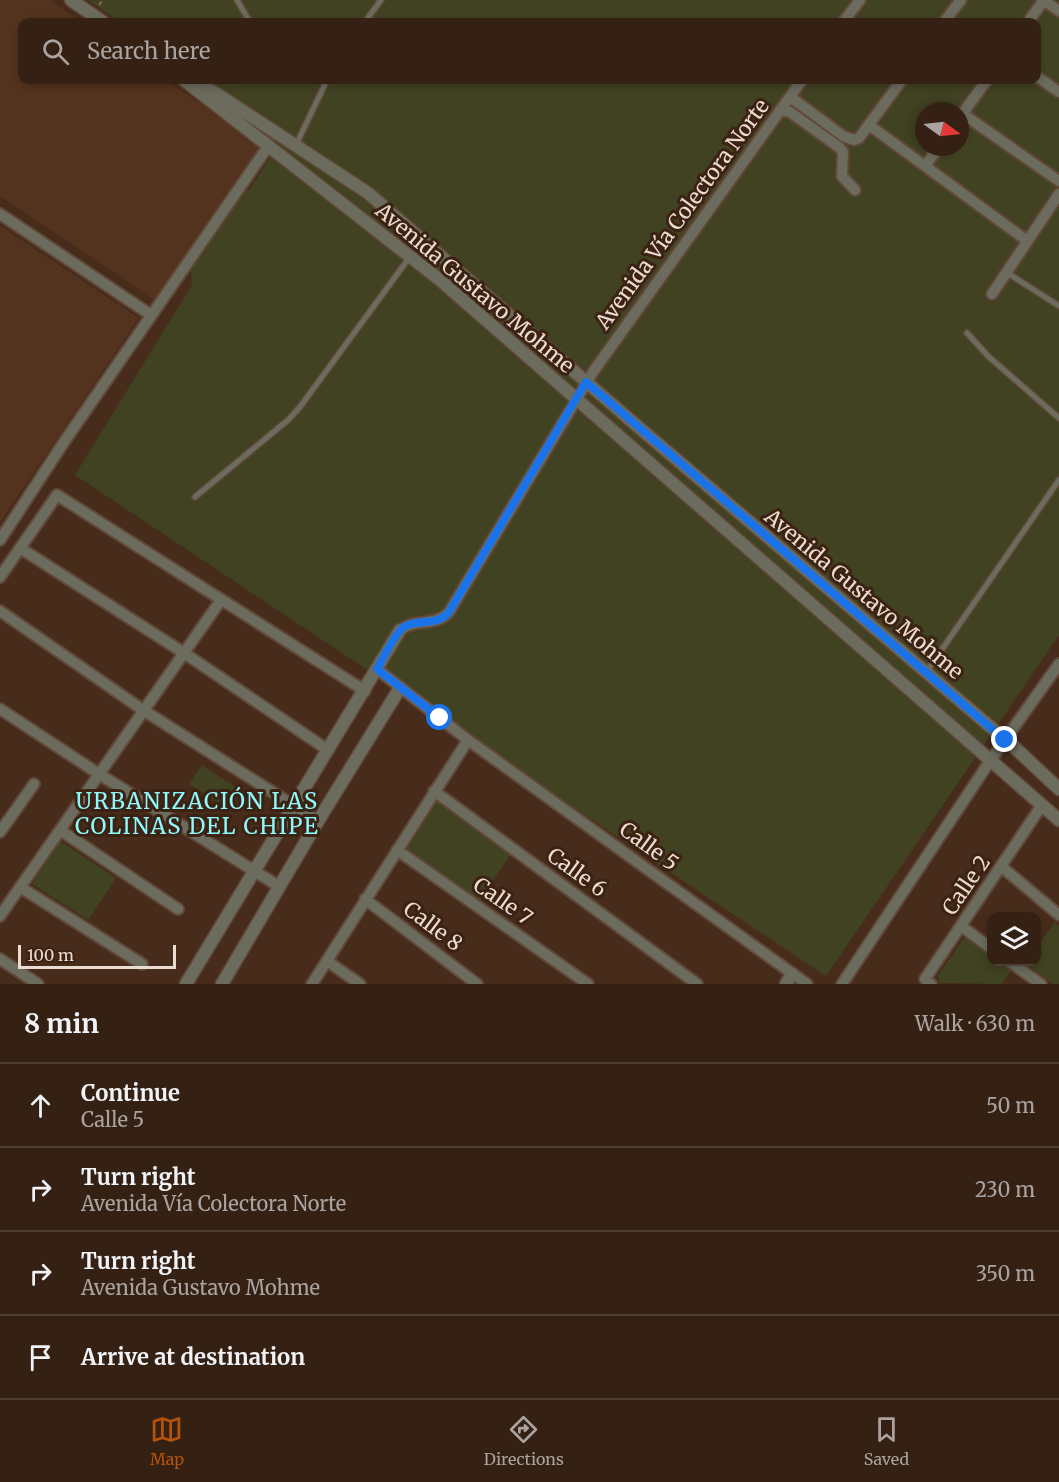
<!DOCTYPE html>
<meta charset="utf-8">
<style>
body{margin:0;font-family:Merriweather,serif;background:#402e22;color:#f1f3f6}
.controls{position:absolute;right:18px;bottom:18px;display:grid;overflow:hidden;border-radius:12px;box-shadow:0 3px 9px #0003}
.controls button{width:54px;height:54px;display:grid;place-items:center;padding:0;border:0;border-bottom:2px solid #4f3e34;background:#352114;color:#f1f3f6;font:30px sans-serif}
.compass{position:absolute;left:915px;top:102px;width:54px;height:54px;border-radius:50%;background:#352114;box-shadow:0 3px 9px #0003;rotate:105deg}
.scale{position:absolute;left:18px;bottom:15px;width:158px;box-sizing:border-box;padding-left:6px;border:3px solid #ecdbd0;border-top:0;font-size:16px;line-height:21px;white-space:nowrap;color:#ecdbd0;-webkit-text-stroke:4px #3c2212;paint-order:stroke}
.stop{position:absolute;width:18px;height:18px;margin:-14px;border:4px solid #1a73e8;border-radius:50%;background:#fff}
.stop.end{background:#1a73e8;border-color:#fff;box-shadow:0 2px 6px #0008}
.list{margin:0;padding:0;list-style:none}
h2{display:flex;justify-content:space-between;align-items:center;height:78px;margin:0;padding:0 24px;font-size:26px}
h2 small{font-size:20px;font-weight:400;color:#aaa3a0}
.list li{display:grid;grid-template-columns:39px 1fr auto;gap:18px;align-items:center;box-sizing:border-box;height:84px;padding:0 24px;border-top:2px solid #4f3e34}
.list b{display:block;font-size:22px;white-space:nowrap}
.list p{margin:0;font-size:20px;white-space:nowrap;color:#aaa3a0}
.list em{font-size:20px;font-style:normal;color:#aaa3a0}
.icon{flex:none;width:33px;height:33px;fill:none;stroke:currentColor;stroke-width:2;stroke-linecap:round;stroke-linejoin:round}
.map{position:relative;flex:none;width:1059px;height:984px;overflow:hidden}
.search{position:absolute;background:#352114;box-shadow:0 3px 9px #0003;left:18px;right:18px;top:18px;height:66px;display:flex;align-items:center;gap:15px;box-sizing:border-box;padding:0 21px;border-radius:12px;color:#aaa3a0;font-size:22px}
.sheet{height:414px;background:#352114}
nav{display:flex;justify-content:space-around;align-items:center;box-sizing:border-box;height:84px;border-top:2px solid #4f3e34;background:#352114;font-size:16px;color:#aaa3a0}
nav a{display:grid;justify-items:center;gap:3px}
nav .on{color:#b45309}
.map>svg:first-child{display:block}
.built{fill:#53331e}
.green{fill:#414222;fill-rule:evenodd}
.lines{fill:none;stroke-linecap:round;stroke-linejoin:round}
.service-casing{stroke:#614838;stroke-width:8}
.minor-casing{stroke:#614838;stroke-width:14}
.tertiary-casing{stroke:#614838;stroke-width:15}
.path{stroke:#80695a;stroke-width:2;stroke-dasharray:4.5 3;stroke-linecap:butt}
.service{stroke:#6b6c5d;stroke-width:5}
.minor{stroke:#6b6c5d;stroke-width:10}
.tertiary{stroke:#6b6c5d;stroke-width:12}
.route{stroke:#1a73e8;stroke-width:8}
.labels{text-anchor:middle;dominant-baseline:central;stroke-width:6;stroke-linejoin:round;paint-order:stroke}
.street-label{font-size:21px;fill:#ecdbd0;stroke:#3c2212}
.neighbourhood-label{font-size:22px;letter-spacing:1.5px;fill:#8df9fc;stroke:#3c2212}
</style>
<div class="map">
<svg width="1059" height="984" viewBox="0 0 1059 984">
<rect width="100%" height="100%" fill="#472c1b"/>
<path class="built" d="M 0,0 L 49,0 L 82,22 L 22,22 L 22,80 L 166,80 L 261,145 L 156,301 L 0,196 Z
M 0,226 L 139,318 L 0,522 Z"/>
<path class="green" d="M 88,0 L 1059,0 L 1059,635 L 826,976 L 75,475 L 192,285 L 191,271 L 205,243 L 239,194 L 250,189 L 276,148 L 272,131 L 200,80 L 1036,80 L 1036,22 L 119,22 ZM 924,111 L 960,111 L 960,147 L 924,147 Z
M 202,765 L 235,787 L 223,806 L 189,784 Z
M 435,800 L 512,852 L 479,902 L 401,850 Z
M 60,841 L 116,878 L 88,920 L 32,884 Z
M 1055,922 L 1059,926 L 1059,984 L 1053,984 L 1024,963 L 1025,962 L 1036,962 L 1037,946 Z
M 970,937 L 991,955 L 992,962 L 1000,962 L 1011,971 L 1002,984 L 939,983 L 938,975 L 964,938 Z"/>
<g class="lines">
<defs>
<path id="service" d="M 237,0 L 250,22
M 365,22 L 381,0
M 232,81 L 233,80
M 296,145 L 327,80
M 1006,272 L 1059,306
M 967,333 L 989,357 L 1059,418
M 195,497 L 288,420 L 300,407 L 409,258
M 927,671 L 1059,480"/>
<path id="minor" d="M 1043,0 L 1059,11
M 843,22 L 860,0
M 944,22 L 961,0
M 1028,22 L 1044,0
M 1036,76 L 1059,92
M 792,94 L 793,99 L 843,136 L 854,140 L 859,138 L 902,80
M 780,110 L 790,112 L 840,148 L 843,152 L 842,176 L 855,190
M 963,114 L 1059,181
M 960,117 L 987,80
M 869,125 L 1026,240
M 925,166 L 939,147
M 0,214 L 151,315
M 992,294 L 1059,194
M 0,540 L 64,442 L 269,145
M 20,548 L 184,653 L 328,750
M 0,577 L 57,495 L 365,691
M 0,611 L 143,710 L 318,821
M 400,630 C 415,618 436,627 449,612 L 593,372 L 802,80
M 377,669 L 468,740 L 807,984
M 0,709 L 99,774 L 280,887
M 434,791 L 697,984
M 60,830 L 178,909
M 0,832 L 34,784
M 397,850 L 588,984
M 1002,867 L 1059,915
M 20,887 L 142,964
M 365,899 L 477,984
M 0,916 L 221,600
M 961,926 L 992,949
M 0,959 L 38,984
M 327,961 L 360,984
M 1010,962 L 1041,984
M 312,984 L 468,740
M 842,984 L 990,761 L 1059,664
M 931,984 L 925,979 L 1042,805"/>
<path id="tertiary" d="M 71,0 L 103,22
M 184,80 L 440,280 L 1059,820
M 200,85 L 217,94 L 368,193 L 636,425 L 1014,747 L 1059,789
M 186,984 L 400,630
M 222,984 L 318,821 L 400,688
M 786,984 L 792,974"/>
</defs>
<use href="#service" class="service-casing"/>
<use href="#minor" class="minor-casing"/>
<use href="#tertiary" class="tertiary-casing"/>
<path class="path" d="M 99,5 L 103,0"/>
<use href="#service" class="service"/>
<use href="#minor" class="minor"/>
<use href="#tertiary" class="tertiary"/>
</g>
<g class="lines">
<path class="route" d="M 440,718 L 377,669 C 383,658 395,633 404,627 C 418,618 437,627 449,612 L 586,382 L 1005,740"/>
</g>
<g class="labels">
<g class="street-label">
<text transform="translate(682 214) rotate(-54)">Avenida Vía Colectora Norte</text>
<text transform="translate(475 288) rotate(40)">Avenida Gustavo Mohme</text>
<text transform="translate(864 594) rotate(40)">Avenida Gustavo Mohme</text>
<text transform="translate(649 846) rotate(36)">Calle 5</text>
<text transform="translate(577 872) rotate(36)">Calle 6</text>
<text transform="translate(966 885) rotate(-56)">Calle 2</text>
<text transform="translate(503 901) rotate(35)">Calle 7</text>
<text transform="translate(433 926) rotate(37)">Calle 8</text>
</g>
<g class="neighbourhood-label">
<text x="197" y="801">URBANIZACIÓN LAS<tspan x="197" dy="25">COLINAS DEL CHIPE</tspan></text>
</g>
</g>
</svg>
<div class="controls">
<button><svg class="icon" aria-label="layers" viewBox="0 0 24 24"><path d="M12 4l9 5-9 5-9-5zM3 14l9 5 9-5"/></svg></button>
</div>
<svg class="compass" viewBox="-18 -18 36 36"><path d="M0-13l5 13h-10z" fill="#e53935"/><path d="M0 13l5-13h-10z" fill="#aaa3a0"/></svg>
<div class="scale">100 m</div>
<div class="stop" style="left:440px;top:718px"></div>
<div class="stop end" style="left:1005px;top:740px"></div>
<div class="search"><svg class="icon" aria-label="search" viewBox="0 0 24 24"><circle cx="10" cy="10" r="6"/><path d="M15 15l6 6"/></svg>Search here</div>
</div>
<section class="sheet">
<h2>8 min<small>Walk · 630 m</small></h2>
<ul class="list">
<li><svg class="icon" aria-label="ahead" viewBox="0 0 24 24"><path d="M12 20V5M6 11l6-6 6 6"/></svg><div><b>Continue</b><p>Calle 5</p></div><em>50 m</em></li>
<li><svg class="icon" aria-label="right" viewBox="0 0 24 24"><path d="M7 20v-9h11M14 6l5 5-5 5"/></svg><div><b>Turn right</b><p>Avenida Vía Colectora Norte</p></div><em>230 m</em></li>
<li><svg class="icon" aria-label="right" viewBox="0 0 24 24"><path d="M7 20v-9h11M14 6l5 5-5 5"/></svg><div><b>Turn right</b><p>Avenida Gustavo Mohme</p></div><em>350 m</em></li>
<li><svg class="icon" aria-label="arrive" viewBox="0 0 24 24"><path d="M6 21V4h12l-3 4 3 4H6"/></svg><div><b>Arrive at destination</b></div></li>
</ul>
</section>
<nav>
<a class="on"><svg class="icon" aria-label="map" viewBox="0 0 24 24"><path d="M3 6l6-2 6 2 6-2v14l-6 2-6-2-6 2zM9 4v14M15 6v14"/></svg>Map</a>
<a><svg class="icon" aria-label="directions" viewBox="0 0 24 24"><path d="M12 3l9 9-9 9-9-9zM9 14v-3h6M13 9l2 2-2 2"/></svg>Directions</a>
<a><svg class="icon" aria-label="saved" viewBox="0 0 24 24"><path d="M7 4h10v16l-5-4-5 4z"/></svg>Saved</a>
</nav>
